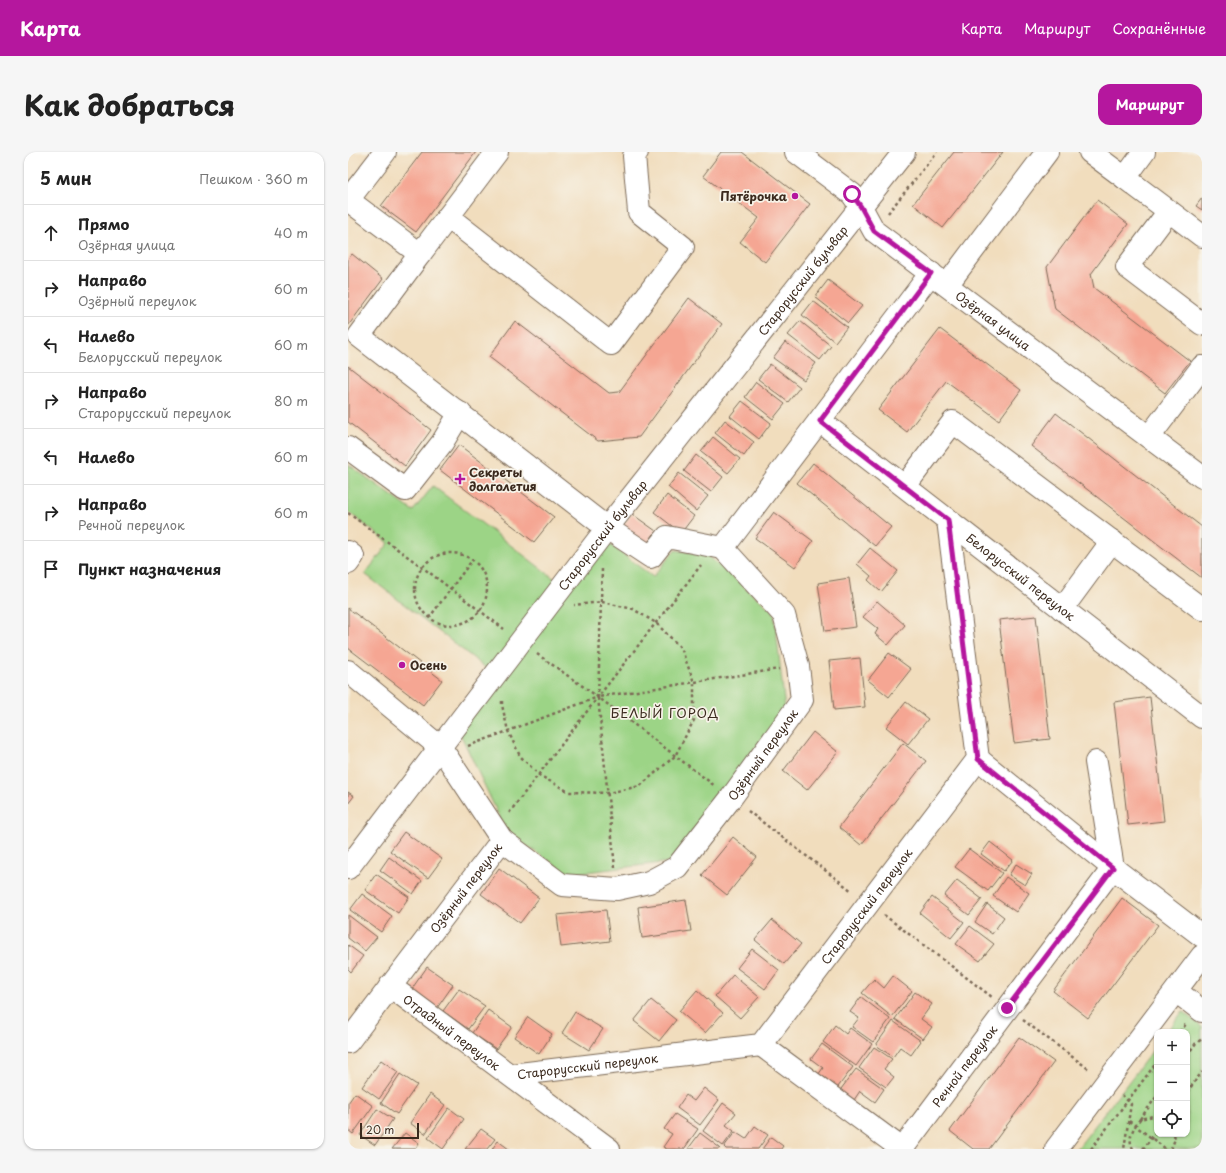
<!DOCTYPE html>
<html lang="ru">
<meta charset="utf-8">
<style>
body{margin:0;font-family:"Playpen Sans",sans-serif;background:#f6f6f6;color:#222}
.controls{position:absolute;right:12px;bottom:12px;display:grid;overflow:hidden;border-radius:8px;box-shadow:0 1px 3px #0004}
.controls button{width:36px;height:36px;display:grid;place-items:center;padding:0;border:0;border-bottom:1px solid #e0e0e0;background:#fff;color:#222;font:20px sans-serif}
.scale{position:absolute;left:12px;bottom:10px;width:59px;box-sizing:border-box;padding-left:4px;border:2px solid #3b2a1e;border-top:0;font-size:11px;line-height:14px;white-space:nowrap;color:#3b2a1e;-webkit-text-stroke:3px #f7f3e8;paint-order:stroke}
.stop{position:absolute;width:12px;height:12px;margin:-9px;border:3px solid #b5179e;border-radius:50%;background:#fff}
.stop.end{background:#b5179e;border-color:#fff;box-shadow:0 1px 4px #0008}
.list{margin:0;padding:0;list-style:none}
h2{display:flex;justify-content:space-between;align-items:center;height:52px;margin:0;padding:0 16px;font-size:17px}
h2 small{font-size:13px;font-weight:400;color:#767676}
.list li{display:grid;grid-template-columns:26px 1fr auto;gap:12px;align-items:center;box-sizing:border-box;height:56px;padding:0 16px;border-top:1px solid #e0e0e0}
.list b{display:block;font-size:15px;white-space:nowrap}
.list p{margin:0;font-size:13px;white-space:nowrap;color:#767676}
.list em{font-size:13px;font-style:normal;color:#767676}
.icon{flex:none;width:22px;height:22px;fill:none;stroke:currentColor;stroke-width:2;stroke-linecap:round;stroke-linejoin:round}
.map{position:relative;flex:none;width:854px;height:997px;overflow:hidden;border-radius:12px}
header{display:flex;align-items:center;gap:24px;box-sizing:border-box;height:56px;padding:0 20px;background:#b5179e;color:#fff}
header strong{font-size:19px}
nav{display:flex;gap:22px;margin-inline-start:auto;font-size:14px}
.intro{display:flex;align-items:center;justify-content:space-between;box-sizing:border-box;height:96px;padding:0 24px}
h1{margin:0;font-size:28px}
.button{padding:10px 18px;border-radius:12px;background:#b5179e;color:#fff;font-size:14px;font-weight:700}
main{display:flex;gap:24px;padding:0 24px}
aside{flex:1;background:#fff;border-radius:12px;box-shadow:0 1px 3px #0004}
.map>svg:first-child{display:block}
.green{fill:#9cd486;stroke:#6c7f52}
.building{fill:#f5a693}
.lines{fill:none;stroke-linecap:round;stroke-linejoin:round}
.minor-casing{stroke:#7b6956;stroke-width:24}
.path{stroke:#7b6956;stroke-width:2.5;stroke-dasharray:3 3;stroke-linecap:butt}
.minor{stroke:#fff;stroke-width:22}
.route{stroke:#b5179e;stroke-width:5}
.poi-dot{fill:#b5179e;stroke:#f7f3e8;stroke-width:1.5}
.labels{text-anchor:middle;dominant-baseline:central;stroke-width:3.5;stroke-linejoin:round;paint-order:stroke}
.poi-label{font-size:12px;font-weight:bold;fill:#3b2a1e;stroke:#f7f3e8;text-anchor:start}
.street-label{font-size:12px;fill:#3b2a1e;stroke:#f7f3e8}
.neighbourhood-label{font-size:13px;letter-spacing:1px;fill:#3b2a1e;stroke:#f7f3e8}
</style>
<header>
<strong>Карта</strong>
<nav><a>Карта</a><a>Маршрут</a><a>Сохранённые</a></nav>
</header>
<div class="intro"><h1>Как добраться</h1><a class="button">Маршрут</a></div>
<main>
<aside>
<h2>5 мин<small>Пешком · 360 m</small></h2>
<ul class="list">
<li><svg class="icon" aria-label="ahead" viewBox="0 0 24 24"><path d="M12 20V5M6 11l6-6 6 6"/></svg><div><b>Прямо</b><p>Озёрная улица</p></div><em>40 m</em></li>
<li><svg class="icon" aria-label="right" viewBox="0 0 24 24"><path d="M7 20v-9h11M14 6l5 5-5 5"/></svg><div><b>Направо</b><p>Озёрный переулок</p></div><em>60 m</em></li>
<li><svg class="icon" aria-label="left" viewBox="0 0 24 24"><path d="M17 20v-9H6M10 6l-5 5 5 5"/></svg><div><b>Налево</b><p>Белорусский переулок</p></div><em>60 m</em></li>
<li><svg class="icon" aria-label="right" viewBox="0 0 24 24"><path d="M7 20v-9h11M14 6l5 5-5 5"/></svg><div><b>Направо</b><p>Старорусский переулок</p></div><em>80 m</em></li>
<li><svg class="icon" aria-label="left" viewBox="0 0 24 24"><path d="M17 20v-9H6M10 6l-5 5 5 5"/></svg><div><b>Налево</b></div><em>60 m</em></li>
<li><svg class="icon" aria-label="right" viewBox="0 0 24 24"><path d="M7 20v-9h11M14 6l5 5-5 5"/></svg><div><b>Направо</b><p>Речной переулок</p></div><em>60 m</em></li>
<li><svg class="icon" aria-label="arrive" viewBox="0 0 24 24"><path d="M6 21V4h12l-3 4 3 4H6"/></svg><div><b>Пункт назначения</b></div></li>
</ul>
</aside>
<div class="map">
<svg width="854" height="997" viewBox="0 0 854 997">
<rect width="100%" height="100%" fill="#f7f3e8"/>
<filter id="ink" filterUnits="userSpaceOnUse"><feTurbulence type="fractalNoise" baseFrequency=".025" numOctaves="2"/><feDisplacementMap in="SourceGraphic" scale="8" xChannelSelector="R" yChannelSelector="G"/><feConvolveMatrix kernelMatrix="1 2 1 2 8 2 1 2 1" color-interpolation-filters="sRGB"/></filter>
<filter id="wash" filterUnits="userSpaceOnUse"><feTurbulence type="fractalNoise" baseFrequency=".012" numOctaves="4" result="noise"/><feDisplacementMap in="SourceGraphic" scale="16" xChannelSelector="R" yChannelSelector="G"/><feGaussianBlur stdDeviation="0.9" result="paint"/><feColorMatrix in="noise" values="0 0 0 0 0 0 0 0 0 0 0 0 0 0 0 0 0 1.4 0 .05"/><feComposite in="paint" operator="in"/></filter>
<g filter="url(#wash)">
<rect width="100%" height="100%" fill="#f1ddbd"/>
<path class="green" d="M 0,312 L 65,359 L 85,334 L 216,434 L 252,385 L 305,425 L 327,398 L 359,403 L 426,460 L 437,557 L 322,710 L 221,722 L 159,681 L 109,575 L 147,523 L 17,422 L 41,391 L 0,360 Z
M 835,859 L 854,875 L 854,997 L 729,997 L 809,893 L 809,982 L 839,982 L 839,880 L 819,880 Z"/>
<g id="blocks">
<path class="building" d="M 74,0 L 128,0 L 68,80 L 33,54 Z
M 373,0 L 394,0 L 462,52 L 417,110 L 392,90 L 411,66 L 355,24 Z
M 606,0 L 655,0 L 595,76 L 565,52 Z
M 854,46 L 854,58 L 848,54 Z
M 749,48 L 780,72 L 743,122 L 746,136 L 842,209 L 817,241 L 707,157 L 699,115 Z
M 4,102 L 35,127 L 0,174 L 0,107 Z
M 480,128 L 514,154 L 500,171 L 467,145 Z
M 341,146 L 374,172 L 291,285 L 250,289 L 141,205 L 167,169 L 261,241 L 271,240 Z
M 465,149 L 499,175 L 487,190 L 454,163 Z
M 452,169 L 483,194 L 472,208 L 440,183 Z
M 592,177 L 673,238 L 651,268 L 598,229 L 559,280 L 530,258 Z
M 437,190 L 468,211 L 456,228 L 425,206 Z
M 422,212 L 452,235 L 440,250 L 410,227 Z
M 0,214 L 83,278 L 57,314 L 0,270 Z
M 408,230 L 437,252 L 425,267 L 397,245 Z
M 394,249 L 423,271 L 411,287 L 382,264 Z
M 708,261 L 854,375 L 854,426 L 683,294 Z
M 377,268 L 406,290 L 396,304 L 367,281 Z
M 365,285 L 392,307 L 380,321 L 353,300 Z
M 111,293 L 206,365 L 186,390 L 92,318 Z
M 348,303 L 375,325 L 363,340 L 336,319 Z
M 465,311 L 543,375 L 527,394 L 449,331 Z
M 331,321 L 360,344 L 348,359 L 320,335 Z
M 319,343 L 346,364 L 333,381 L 306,360 Z
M 426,360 L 465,389 L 447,415 L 407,386 Z
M 284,362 L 308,379 L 298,393 L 274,375 Z
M 522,396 L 550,419 L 533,440 L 520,428 L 523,424 L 509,412 Z
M 501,426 L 508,475 L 477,479 L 470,431 Z
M 529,449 L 557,473 L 540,493 L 527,482 L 530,477 L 515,465 Z
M 0,456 L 94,528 L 75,553 L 0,496 Z
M 688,464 L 702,587 L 666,591 L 651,468 Z
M 541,501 L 563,517 L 541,545 L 520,528 Z
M 512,506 L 517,555 L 486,558 L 481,509 Z
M 802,545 L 816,669 L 780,673 L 766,550 Z
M 558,550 L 580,567 L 560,592 L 538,575 Z
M 465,580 L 490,600 L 459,638 L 435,619 Z
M 555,591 L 578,609 L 513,693 L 491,675 Z
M 0,640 L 6,644 L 0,652 Z
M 56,680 L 94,707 L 80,726 L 42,699 Z
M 385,685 L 409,705 L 379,743 L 354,723 Z
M 642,690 L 665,708 L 656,719 L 633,702 Z
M 621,697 L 654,721 L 640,739 L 607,715 Z
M 41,705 L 74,729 L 65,742 L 32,718 Z
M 668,712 L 684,722 L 677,733 L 661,723 Z
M 151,716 L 191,746 L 172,771 L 133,742 Z
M 28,722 L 61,745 L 50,761 L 17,738 Z
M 658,725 L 681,741 L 668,760 L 645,744 Z
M 609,728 L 634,747 L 621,763 L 596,744 Z
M 14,742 L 44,764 L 33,780 L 2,758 Z
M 584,745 L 616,770 L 603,786 L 572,761 Z
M 774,746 L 810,773 L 740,866 L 705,839 Z
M 338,748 L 343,779 L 294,786 L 290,755 Z
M 639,752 L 656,765 L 644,782 L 627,770 Z
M 258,758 L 262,789 L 213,795 L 209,763 Z
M 0,763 L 29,785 L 17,799 L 0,786 Z
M 424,768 L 453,792 L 436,812 L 407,788 Z
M 622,774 L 646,792 L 632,809 L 608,792 Z
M 0,793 L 15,804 L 3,820 L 0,817 Z
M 404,797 L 431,818 L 417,837 L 389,816 Z
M 79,815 L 105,833 L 89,856 L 63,838 Z
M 385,823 L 411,845 L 392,866 L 367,844 Z
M 545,824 L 564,839 L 544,865 L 514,841 L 526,827 L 536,836 Z
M 111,837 L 137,854 L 120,877 L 95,859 Z
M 349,838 L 375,861 L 357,881 L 331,859 Z
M 567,840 L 584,852 L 573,867 L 584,875 L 575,887 L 547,867 Z
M 513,845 L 542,867 L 525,890 L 504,875 L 511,866 L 502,860 Z
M 303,848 L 328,868 L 311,889 L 286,869 Z
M 140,858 L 164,875 L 148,897 L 124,881 Z
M 227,860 L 255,877 L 241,898 L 214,881 Z
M 180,865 L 204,882 L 191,902 L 166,885 Z
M 545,869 L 573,889 L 563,903 L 552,895 L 545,905 L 528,893 Z
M 487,873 L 498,882 L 502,876 L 524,892 L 508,914 L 475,890 Z
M 671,885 L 706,910 L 641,997 L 625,997 L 602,979 Z
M 474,892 L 505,915 L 487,939 L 468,926 L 475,916 L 463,907 Z
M 526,895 L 544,907 L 536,917 L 546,925 L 538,935 L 511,916 Z
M 33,908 L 50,920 L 31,947 L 14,935 Z
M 508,917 L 536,937 L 527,950 L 512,939 L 504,951 L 490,941 Z
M 52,922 L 69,933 L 49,962 L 33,951 Z
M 356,936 L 371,948 L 352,973 L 329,956 L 338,943 L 346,949 Z
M 7,941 L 25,954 L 5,982 L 0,978 L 0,951 Z
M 82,942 L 97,953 L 77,982 L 62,971 Z
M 375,951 L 388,961 L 378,973 L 386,979 L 375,994 L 355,979 Z
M 101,956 L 116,967 L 95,997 L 80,986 Z
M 29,957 L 45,967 L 27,993 L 12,983 Z
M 327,962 L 350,977 L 336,997 L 319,997 L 315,995 L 324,982 L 316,977 Z
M 407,974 L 420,983 L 410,997 L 378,997 L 376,995 L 387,980 L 398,987 Z
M 133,977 L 147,987 L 139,997 L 117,997 Z
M 57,981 L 71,991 L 67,997 L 44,997 Z
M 352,981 L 372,996 L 371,997 L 340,997 Z
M 423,985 L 435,994 L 433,997 L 414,997 Z
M 150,989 L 161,997 L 144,997 Z"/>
</g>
</g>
<g filter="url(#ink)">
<use href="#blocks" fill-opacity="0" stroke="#7b6956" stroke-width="1"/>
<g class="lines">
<defs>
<g id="minor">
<path id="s1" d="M 448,0 L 504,42 L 513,55 L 526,79 L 854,325"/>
<path d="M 742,0 L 777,26 L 796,0"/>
<path d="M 777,26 L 821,59 L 779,115 L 854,172"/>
<path d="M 0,48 L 72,102 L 11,184 L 259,376 L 303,405 L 319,385 L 375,396"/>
<path d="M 0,48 L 37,0"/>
<path d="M 821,59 L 854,84"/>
<path d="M 100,65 L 263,192 L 335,95 L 291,60 L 286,4 L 289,0"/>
<path d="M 72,102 L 149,0"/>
<path d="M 599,133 L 699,0"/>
<path id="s2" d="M 472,269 L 854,565"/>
<path d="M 801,285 L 854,215"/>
<path d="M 0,296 L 57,338 L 94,291 L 112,261"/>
<path d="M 557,334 L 605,270 L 854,457"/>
<path d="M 0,400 L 5,404 L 0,411"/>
<path d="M 714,457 L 764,389"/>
<path d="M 0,519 L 93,596 L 154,688"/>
<path d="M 630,607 L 765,716 L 854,784"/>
<path id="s3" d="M 0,716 L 259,376 L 556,0"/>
<path id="s4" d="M 42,834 L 261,997"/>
<path d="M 828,839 L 854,859"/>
<path id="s5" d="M 0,890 L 154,688 L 214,733 L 269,737 L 301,730 L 329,715 L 383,646 L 454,548 L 450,514 L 436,463 L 375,396 L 583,121"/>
<path d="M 413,893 L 554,997"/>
<path id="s6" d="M 163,923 L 413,893 L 630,607 L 600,368"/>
<path id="s7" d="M 554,997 L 765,716 L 748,610"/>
<path d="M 708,997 L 854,804"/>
</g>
</defs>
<use href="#minor" class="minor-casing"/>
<path class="path" d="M 540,61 L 589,0
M 0,361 L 74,415 L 156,477
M67 437a36 36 0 1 1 72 0a36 36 0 1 1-72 0Z
M 254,417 L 250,545 L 367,634
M 81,466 L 125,407
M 189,502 L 250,545 L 353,413
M 154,549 L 154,553 L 160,579 L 172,604 L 191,623 L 221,640 L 260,641 L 292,634 L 327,604 L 346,568 L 346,530 L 333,496 L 308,471 L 285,457 L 254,450 L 226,453
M 120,594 L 250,545 L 161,661
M 400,659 L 504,739
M 267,716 L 250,545 L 431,517
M 536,763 L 644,845
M 675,868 L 742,918
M 832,880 L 838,872
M 839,903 L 848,891 L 854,887
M 839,940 L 854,920
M 774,943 L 783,952 L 776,997
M 792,967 L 809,944
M 781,969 L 818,997
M 743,997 L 809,910
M 785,997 C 779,985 785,977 792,967 L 805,964 L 809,965
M 795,997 L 809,979
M 823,997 L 827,987 L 826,982"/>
<use href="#minor" class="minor"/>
</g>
</g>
<g class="lines" filter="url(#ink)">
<path class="route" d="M 504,42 L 513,55 L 526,79 L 583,121 L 472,269 L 600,368 L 630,607 L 765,716 L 659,856"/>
</g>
<g class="poi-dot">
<circle cx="447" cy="44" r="4"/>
<path d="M110 321h4v4h4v4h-4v4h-4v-4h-4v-4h4z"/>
<circle cx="54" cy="513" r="4"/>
</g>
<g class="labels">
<g class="poi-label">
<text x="439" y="44" text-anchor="end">Пятёрочка</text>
<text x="121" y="320">Секреты<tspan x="121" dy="14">долголетия</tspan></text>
<text x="62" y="513">Осень</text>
</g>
<g class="street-label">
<text stroke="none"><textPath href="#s3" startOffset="743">Старорусский бульвар</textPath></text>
<text stroke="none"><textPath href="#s1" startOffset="262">Озёрная улица</textPath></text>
<text stroke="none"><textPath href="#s3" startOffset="419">Старорусский бульвар</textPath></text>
<text stroke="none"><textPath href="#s2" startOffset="254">Белорусский переулок</textPath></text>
<text stroke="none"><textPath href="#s5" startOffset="590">Озёрный переулок</textPath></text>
<text stroke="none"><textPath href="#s5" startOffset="194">Озёрный переулок</textPath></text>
<text stroke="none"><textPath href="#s6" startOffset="426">Старорусский переулок</textPath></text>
<text stroke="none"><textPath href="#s4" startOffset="77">Отрадный переулок</textPath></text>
<text stroke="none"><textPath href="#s6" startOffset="77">Старорусский переулок</textPath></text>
<text stroke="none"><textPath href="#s7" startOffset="104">Речной переулок</textPath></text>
</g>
<g class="neighbourhood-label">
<text x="317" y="560">БЕЛЫЙ ГОРОД</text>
</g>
</g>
</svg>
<div class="controls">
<button>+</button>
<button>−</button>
<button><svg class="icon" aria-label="locate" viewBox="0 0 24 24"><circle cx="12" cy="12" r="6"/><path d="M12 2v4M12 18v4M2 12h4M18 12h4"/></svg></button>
</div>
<div class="scale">20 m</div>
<div class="stop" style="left:504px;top:42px"></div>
<div class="stop end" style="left:659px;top:856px"></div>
</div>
</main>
